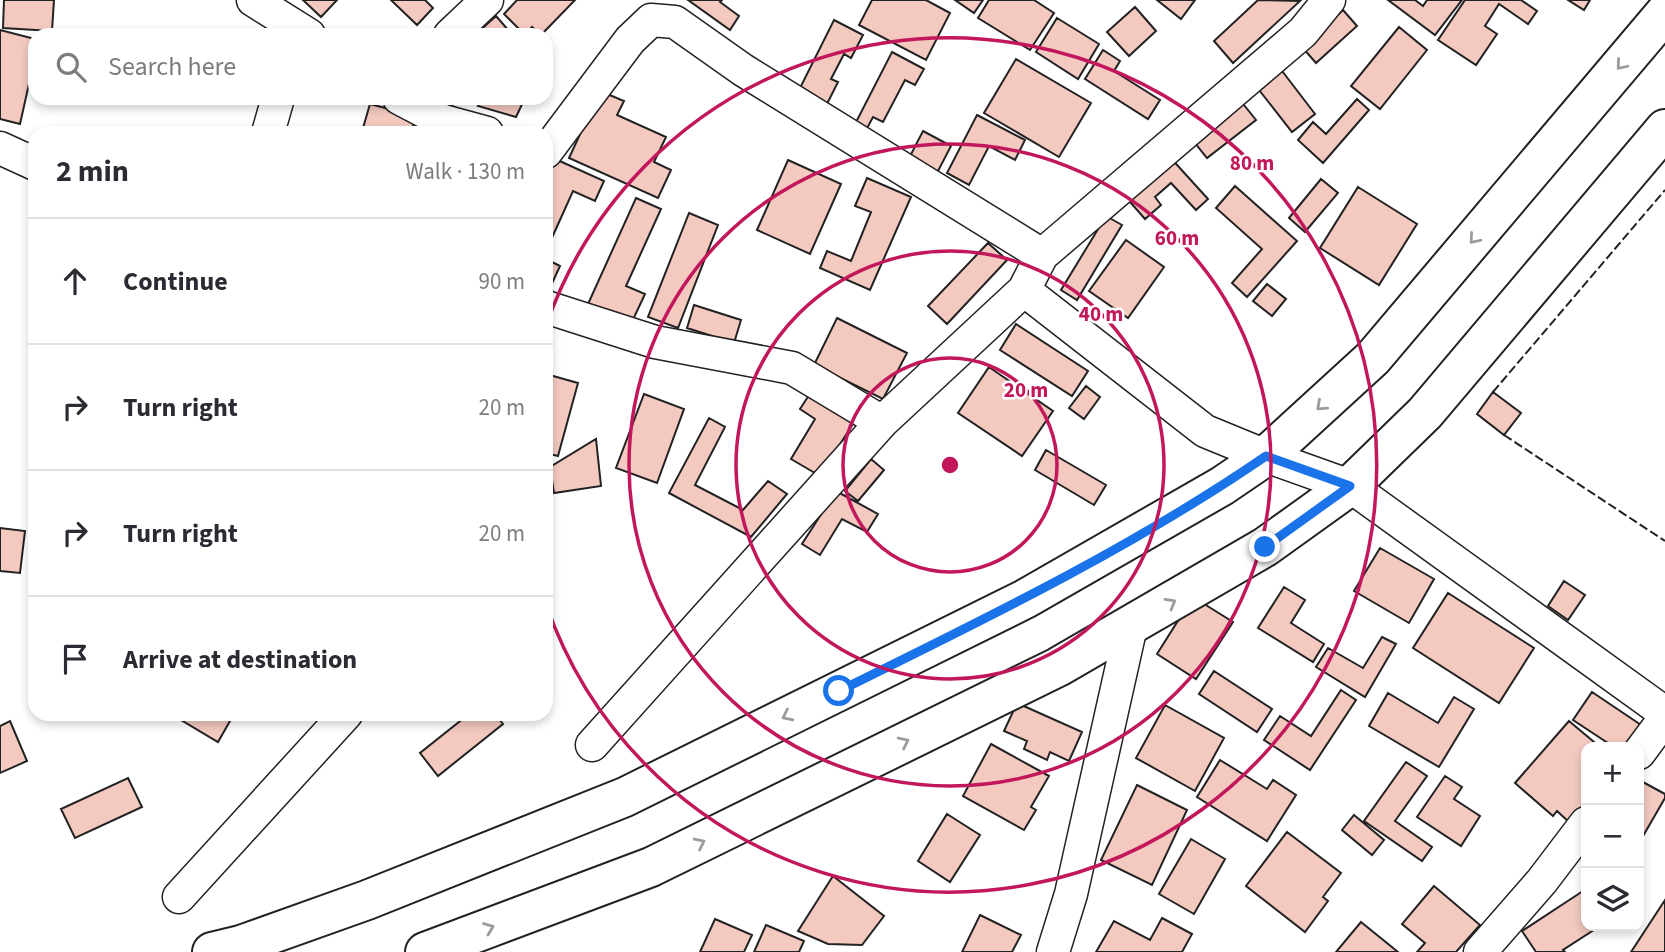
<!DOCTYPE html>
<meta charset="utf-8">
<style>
body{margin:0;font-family:"Source Sans 3",sans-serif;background:#f7f7f7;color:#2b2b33}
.controls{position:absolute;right:21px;bottom:21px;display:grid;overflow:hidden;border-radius:14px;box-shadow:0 4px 10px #0003}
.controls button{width:63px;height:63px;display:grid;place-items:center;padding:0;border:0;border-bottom:2px solid #e1e1e2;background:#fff;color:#2b2b33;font:35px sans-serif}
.stop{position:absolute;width:21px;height:21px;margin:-16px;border:5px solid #1a73e8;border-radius:50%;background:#fff}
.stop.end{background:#1a73e8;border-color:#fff;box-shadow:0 2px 7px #0008}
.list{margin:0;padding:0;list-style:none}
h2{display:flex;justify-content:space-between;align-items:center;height:91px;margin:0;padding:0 28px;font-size:30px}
h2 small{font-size:23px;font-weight:400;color:#7c7c81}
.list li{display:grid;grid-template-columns:46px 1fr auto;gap:21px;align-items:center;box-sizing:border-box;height:126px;padding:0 28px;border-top:2px solid #e1e1e2}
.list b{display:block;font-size:26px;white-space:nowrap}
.list em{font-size:23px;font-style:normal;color:#7c7c81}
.icon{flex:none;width:38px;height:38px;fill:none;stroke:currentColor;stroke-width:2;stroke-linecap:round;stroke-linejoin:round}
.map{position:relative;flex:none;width:1665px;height:952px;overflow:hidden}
.search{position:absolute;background:#fff;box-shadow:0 4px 10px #0003;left:28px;top:28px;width:525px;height:77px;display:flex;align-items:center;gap:18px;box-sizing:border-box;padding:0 24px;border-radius:21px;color:#7c7c81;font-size:26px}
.panel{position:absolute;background:#fff;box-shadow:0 4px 10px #0003;left:28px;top:126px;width:525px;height:595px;border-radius:21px}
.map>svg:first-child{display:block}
.building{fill:#f3c9c0;stroke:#222;stroke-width:2}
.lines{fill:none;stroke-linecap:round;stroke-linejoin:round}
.minor-casing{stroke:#222;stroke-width:35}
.secondary-casing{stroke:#222;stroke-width:42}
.minor{stroke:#fff;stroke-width:32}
.secondary{stroke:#fff;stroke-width:38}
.fence{stroke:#222;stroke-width:2;stroke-dasharray:9 3.5;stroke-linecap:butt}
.oneway{stroke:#9c9c9c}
.route{stroke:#1a73e8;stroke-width:9}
.ring{fill:none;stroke:#c2185b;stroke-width:3.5}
.centre{fill:#c2185b;stroke:#fff;stroke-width:3.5}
.ring-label{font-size:21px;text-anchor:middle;font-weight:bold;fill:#c2185b;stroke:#fff;stroke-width:5;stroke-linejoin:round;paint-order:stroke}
</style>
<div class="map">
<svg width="1665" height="952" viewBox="0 0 1665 952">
<rect width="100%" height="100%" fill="#fff"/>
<path class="building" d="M 4,0 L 54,0 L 52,31 L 3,28 Z
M 303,0 L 337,0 L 321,17 Z
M 391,0 L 425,0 L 433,8 L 417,25 Z
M 517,0 L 575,0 L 541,35 L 532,27 L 525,35 L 504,14 Z
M 688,0 L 722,0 L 720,2 L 739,16 L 730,30 Z
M 872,0 L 926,0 L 950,13 L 926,60 L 859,25 Z
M 955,0 L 983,0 L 974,13 Z
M 989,0 L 1034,0 L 1054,13 L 1030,50 L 978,18 Z
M 1157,0 L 1195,0 L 1181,19 Z
M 1258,0 L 1300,1 L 1233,63 L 1214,41 Z
M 1388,0 L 1415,0 L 1423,6 L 1427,0 L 1462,0 L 1435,35 Z
M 1465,0 L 1521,0 L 1537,11 L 1528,24 L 1499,4 L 1485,26 L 1497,34 L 1476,65 L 1438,40 Z
M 1568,0 L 1590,0 L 1584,10 Z
M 1135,7 L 1156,31 L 1129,56 L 1107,32 Z
M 1343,10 L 1357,26 L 1316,63 L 1302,47 Z
M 496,16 L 510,32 L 507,35 L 475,35 Z
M 1057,18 L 1099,44 L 1078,79 L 1036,52 Z
M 834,20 L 863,35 L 851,58 L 844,54 L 831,79 L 838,82 L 824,110 L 796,96 Z
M 1399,27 L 1427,50 L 1380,109 L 1351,86 Z
M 0,30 L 35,39 L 35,57 L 20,124 L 0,119 Z
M 1103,50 L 1120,61 L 1114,71 L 1160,100 L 1148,119 L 1085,79 Z
M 892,52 L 924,69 L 915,85 L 905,80 L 883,122 L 873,117 L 864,134 L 853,128 Z
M 1016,59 L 1091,103 L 1059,157 L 984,113 Z
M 1276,63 L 1315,114 L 1292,132 L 1252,81 Z
M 600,91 L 624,101 L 617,115 L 666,137 L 654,162 L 671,170 L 658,198 L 569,158 Z
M 1236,95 L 1256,120 L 1207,158 L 1187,133 Z
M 434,98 L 461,98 L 446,111 Z
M 483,98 L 525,98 L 516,117 L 478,106 Z
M 1357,99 L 1369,110 L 1323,163 L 1298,140 L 1313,122 L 1326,134 Z
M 370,104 L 416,116 L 411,133 L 382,133 L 363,128 Z
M 977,115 L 1025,140 L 1015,160 L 989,146 L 969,185 L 947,173 Z
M 923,131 L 951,146 L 936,175 L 908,160 Z
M 1168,155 L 1208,199 L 1196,210 L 1171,183 L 1155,197 L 1161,205 L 1145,219 L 1124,195 Z
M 553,158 L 604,181 L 595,201 L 573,191 L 546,251 L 546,175 Z
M 788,160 L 841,184 L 810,254 L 757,230 Z
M 867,178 L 911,197 L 870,290 L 820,268 L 827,251 L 851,261 L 871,212 L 855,206 Z
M 1321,179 L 1338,193 L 1305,232 L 1289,218 Z
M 1235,186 L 1297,241 L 1247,297 L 1232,283 L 1262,249 L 1216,208 Z
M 1358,187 L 1417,224 L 1379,285 L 1320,248 Z
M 636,198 L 661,209 L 626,286 L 645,294 L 631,324 L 588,304 Z
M 689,213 L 718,225 L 678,328 L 648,317 Z
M 1106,216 L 1122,225 L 1077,300 L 1061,290 Z
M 1126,240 L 1164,267 L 1128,318 L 1089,291 Z
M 988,243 L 1007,260 L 947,324 L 928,306 Z
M 546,259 L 560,266 L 550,288 L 546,286 Z
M 1267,284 L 1286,299 L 1272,316 L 1253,301 Z
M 694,305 L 741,320 L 734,343 L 687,328 Z
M 837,318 L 907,353 L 883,399 L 814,365 Z
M 1016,324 L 1088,371 L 1072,396 L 1000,350 Z
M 989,367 L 1053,411 L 1022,456 L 958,413 Z
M 546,374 L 578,383 L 558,456 L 546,453 Z
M 1086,386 L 1100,397 L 1084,419 L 1069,408 Z
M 811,392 L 856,419 L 820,476 L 791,459 L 815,419 L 800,409 Z
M 1493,392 L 1521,413 L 1504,435 L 1477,414 Z
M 644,394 L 684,409 L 657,483 L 616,468 Z
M 709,418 L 725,427 L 695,485 L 743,510 L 768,481 L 787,494 L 751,537 L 669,493 Z
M 596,439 L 601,486 L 554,493 L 550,467 Z
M 1046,450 L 1106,485 L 1094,505 L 1035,470 Z
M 871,459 L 884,470 L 858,501 L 845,491 Z
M 836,491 L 878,514 L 867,532 L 842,519 L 820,555 L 802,544 Z
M 0,528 L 25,531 L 20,573 L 0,571 Z
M 1380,548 L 1434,579 L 1409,623 L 1354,591 Z
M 1564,581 L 1585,595 L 1568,620 L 1548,606 Z
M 1284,587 L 1305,600 L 1291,623 L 1324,644 L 1313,662 L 1258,628 Z
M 1448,593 L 1534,648 L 1499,703 L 1413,648 Z
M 1193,597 L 1233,622 L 1196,679 L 1157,654 Z
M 1382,637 L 1396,644 L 1365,697 L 1316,667 L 1328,648 L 1363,668 Z
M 1214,671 L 1272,709 L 1257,732 L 1199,694 Z
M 1341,690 L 1356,700 L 1310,770 L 1264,740 L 1280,716 L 1311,736 Z
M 1592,692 L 1647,729 L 1635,747 L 1614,747 L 1573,720 Z
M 1388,693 L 1438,723 L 1454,697 L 1474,709 L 1439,767 L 1369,726 Z
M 1017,703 L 1082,732 L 1069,761 L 1050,752 L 1047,760 L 1024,749 L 1027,741 L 1004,731 Z
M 1165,705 L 1224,738 L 1195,791 L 1136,758 Z
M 171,714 L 234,714 L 218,742 Z
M 469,714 L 495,714 L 503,724 L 438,776 L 420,753 Z
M 10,721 L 27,761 L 0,773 L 0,726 Z
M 1569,721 L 1600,747 L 1586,747 L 1586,803 L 1570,823 L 1557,811 L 1553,816 L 1515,783 Z
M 991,744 L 1049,776 L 1031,807 L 1036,810 L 1024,830 L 963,796 Z
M 1220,760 L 1267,789 L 1273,780 L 1296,795 L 1267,841 L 1197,797 Z
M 1406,762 L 1427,776 L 1395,821 L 1432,847 L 1422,861 L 1364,821 Z
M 1445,776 L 1462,787 L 1454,799 L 1480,816 L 1461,846 L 1417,817 Z
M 128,778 L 142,807 L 75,838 L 61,809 Z
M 1641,781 L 1665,794 L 1665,798 L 1639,843 L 1639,785 Z
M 1137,785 L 1187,810 L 1152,885 L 1101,860 Z
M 947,814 L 980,835 L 950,882 L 918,861 Z
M 1354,815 L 1384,840 L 1372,855 L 1342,830 Z
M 1287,832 L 1341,873 L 1323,897 L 1328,901 L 1305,932 L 1246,886 Z
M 1191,839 L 1225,859 L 1194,914 L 1159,894 Z
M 833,876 L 884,916 L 862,945 L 828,944 L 798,931 Z
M 1434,886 L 1480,925 L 1456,952 L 1417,952 L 1425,943 L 1402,924 Z
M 1586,889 L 1586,926 L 1600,926 L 1563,950 L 1565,952 L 1536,952 L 1522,931 Z
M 1665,900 L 1665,952 L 1631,952 Z
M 980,915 L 1021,935 L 1012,952 L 962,952 Z
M 1162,918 L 1192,934 L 1182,952 L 1096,952 L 1114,921 L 1150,940 Z
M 715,919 L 752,935 L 744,952 L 700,952 Z
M 1361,922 L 1398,952 L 1336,952 Z
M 766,925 L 804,941 L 799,952 L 754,952 Z"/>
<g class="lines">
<defs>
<path id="minor" d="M 253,0 L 309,35
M 450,35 L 487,0
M 399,98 L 443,121 L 487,133
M 268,133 L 278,98
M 0,148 L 35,164
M 546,152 L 630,40 L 651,20 L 675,22 L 743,70 L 1042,255
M 1024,290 L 1205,431 L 1266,456 L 1350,486 L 1665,713
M 546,307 L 655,342 L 792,368 L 882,422
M 592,745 L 882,422 L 1024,290 L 1042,255 L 1303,32 L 1329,0
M 1639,753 L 1665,718
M 179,897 L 346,714
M 1053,952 L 1071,894 L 1131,626
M 1480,952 L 1542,881 L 1586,823"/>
<path id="secondary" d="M 212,952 L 241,945 L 367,900 L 625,797 L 1025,599 L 1222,486 L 1266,456 L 1373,358 L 1665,13
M 425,952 L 651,867 L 1058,667 L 1265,547 L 1350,486 L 1425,413 L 1665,129"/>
</defs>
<use href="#minor" class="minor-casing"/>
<use href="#secondary" class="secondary-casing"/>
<use href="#minor" class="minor"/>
<use href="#secondary" class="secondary"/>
<path class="fence" d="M 1493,392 L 1665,190
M 1504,435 L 1665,541"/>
</g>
<defs><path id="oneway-chevron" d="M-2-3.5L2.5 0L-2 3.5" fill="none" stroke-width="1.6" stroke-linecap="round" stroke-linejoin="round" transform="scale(1.75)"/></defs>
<g class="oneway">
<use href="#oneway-chevron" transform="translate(1621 65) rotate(130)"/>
<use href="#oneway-chevron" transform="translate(1474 239) rotate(130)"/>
<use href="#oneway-chevron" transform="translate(1321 406) rotate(138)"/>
<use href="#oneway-chevron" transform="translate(1171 603) rotate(-30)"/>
<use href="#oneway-chevron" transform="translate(787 716) rotate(154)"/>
<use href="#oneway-chevron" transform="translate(904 742) rotate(-26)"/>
<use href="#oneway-chevron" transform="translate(700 843) rotate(-26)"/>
<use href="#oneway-chevron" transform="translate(489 928) rotate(-21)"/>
</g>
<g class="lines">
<path class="route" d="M 839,691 C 985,619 1132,548 1266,456 L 1350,486 L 1265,547"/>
</g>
<g class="ring">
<circle cx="950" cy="465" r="107"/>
<circle cx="950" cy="465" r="214"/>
<circle cx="950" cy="465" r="321"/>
<path d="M546 326A427 427 0 1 1 546 604"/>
</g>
<circle cx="950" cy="465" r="10" class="centre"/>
<g class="ring-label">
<text x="1252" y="170">80 m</text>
<text x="1177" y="245">60 m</text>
<text x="1101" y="321">40 m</text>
<text x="1026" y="397">20 m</text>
</g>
</svg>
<div class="controls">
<button>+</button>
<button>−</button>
<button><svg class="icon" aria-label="layers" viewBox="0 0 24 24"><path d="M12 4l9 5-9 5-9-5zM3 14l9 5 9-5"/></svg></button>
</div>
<div class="stop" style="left:839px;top:691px"></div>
<div class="stop end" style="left:1265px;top:547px"></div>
<div class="search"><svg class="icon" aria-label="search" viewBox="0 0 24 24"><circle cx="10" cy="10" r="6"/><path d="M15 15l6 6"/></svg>Search here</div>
<section class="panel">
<h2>2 min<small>Walk · 130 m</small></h2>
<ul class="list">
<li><svg class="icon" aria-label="ahead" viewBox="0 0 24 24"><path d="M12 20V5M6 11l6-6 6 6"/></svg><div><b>Continue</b></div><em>90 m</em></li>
<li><svg class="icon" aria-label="right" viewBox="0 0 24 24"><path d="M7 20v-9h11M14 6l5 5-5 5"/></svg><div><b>Turn right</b></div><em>20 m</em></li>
<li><svg class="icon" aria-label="right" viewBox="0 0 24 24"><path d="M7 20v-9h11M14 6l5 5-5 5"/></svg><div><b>Turn right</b></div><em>20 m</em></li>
<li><svg class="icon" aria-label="arrive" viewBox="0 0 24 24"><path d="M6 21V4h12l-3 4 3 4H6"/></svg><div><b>Arrive at destination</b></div></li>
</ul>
</section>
</div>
